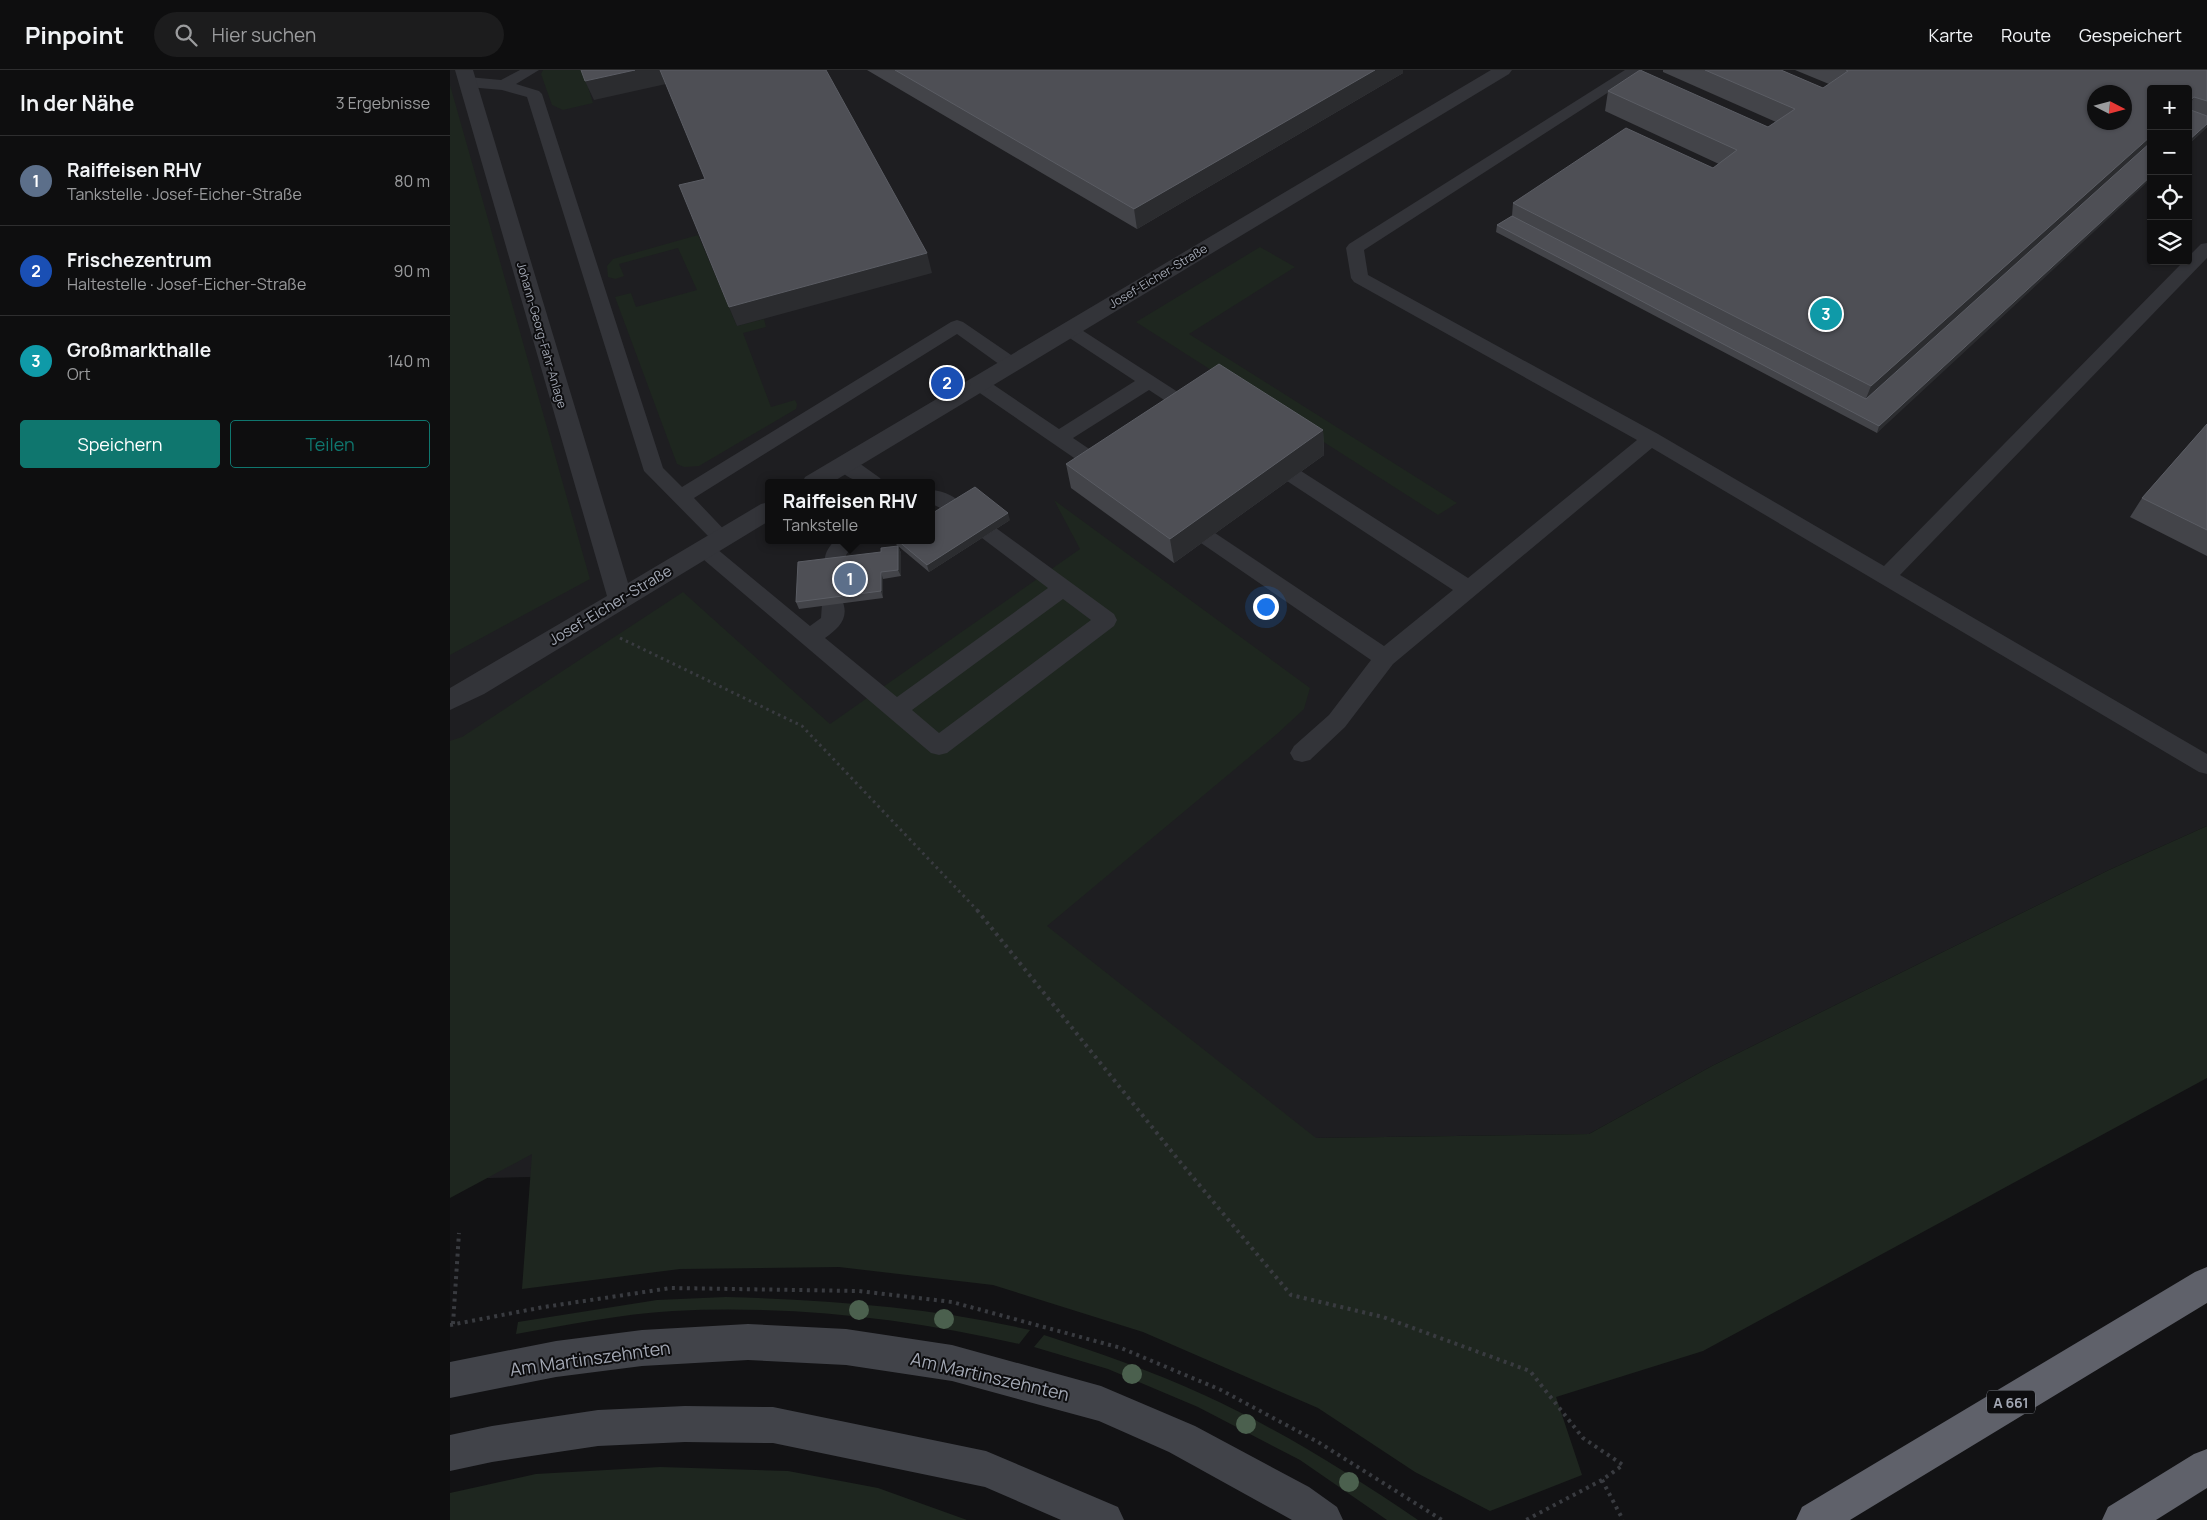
<!DOCTYPE html>
<html lang="de">
<meta charset="utf-8">
<style>
body{margin:0;font-family:Manrope,sans-serif;background:#1c1c1d;color:#f1f3f6}
.controls{position:absolute;right:15px;top:15px;display:grid;overflow:hidden;border-radius:5px;box-shadow:0 1px 4px #0004}
.controls button{width:45px;height:45px;display:grid;place-items:center;padding:0;border:0;border-bottom:1px solid #2e2e2f;background:#0e0e0f;color:#f1f3f6;font:25px sans-serif}
.compass{position:absolute;left:1637px;top:15px;width:45px;height:45px;border-radius:50%;background:#0e0e0f;box-shadow:0 1px 4px #0004;rotate:96deg}
.you{position:absolute;left:815px;top:536px;width:18px;height:18px;margin:-12px;border:4px solid #fff;border-radius:50%;background:#1a73e8;box-shadow:0 0 0 8px #1a73e833}
.badge{display:grid;place-items:center;width:32px;height:32px;border-radius:50%;background:#0f766e;color:#fff;font-size:16px;font-weight:700}
.pin{position:absolute;translate:-50% -50%;border:2px solid #fff;box-shadow:0 1px 5px #0006}
.popup{position:absolute;left:315px;top:409px;width:170px;height:65px;box-sizing:border-box;display:grid;place-content:center;border-radius:5px;background:#0e0e0f;filter:drop-shadow(0 1px 4px #0005);font-size:16px;white-space:nowrap;color:#9b9c9e}
.popup b{font-size:19px;color:#f1f3f6}
.popup::after{content:'';position:absolute;left:50%;top:100%;margin-left:-10px;border:10px solid transparent;border-top-color:#0e0e0f}
.list{margin:0;padding:0;list-style:none}
h2{display:flex;justify-content:space-between;align-items:center;height:65px;margin:0;padding:0 20px;font-size:21px}
h2 small{font-size:16px;font-weight:400;color:#9b9c9e}
.list li{display:grid;grid-template-columns:32px 1fr auto;gap:15px;align-items:center;box-sizing:border-box;height:90px;padding:0 20px;border-top:1px solid #2e2e2f}
.list b{display:block;font-size:19px;white-space:nowrap}
.list p{margin:0;font-size:16px;white-space:nowrap;color:#9b9c9e}
.list em{font-size:16px;font-style:normal;color:#9b9c9e}
.actions{display:flex;gap:10px;padding:15px 20px}
.actions a{flex:1;padding:11px 0;border:1px solid #0f766e;border-radius:5px;text-align:center;font-size:18px;color:#0f766e}
.actions .main{background:#0f766e;color:#fff}
.icon{flex:none;width:28px;height:28px;fill:none;stroke:currentColor;stroke-width:2;stroke-linecap:round;stroke-linejoin:round}
.map{position:relative;flex:none;width:1757px;height:1450px;overflow:hidden}
header{display:flex;align-items:center;gap:30px;box-sizing:border-box;height:70px;padding:0 25px;background:#0e0e0f;border-bottom:1px solid #2e2e2f}
header strong{font-size:24px}
nav{display:flex;gap:28px;margin-inline-start:auto;font-size:18px}
.search{width:350px;height:45px;background:#1c1c1d;display:flex;align-items:center;gap:12px;box-sizing:border-box;padding:0 18px;border-radius:28px;color:#9b9c9e;font-size:19px}
main{display:flex}
aside{flex:1;background:#0e0e0f}
.map>svg:first-child{display:block}
.built{fill:#1e1e21;fill-rule:evenodd}
.green{fill:#1e261f}
.lines{fill:none;stroke-linecap:round;stroke-linejoin:round}
.path-far1{stroke:#393b40;stroke-width:3;stroke-dasharray:2.5 4;stroke-linecap:butt}
.path{stroke:#393b40;stroke-width:4;stroke-dasharray:3 4.5;stroke-linecap:butt}
.lane{fill:#333439;fill-rule:evenodd}
.street{fill:#333439;fill-rule:evenodd}
.secondary{fill:#414349;fill-rule:evenodd}
.highway{fill:#5f616a;fill-rule:evenodd}
.tree{fill:#4b604e}
.wall{fill:#434449}
.shaded-wall{fill:#2b2c2f}
.building{fill:#4e4f55;stroke:#5b5d64;fill-rule:evenodd}
.labels{text-anchor:middle;dominant-baseline:central;stroke-width:4;stroke-linejoin:round;paint-order:stroke}
.far-street-label{font-size:12px;fill:#a3a8b4;stroke:#0d0d0f}
.shield{fill:#0d0d0f;stroke:#767a82;stroke-width:1}
.shield-label{font-size:14px;font-weight:bold;fill:#a3a8b4}
.street-label{font-size:15px;fill:#a3a8b4;stroke:#0d0d0f}
.near-street-label{font-size:18px;fill:#a3a8b4;stroke:#0d0d0f}
</style>
<header>
<strong>Pinpoint</strong>
<div class="search"><svg class="icon" aria-label="search" viewBox="0 0 24 24"><circle cx="10" cy="10" r="6"/><path d="M15 15l6 6"/></svg>Hier suchen</div>
<nav><a>Karte</a><a>Route</a><a>Gespeichert</a></nav>
</header>
<main>
<aside>
<h2>In der Nähe<small>3 Ergebnisse</small></h2>
<ul class="list">
<li><span class="badge" style="background:#5c6f8a">1</span><div><b>Raiffeisen RHV</b><p>Tankstelle · Josef-Eicher-Straße</p></div><em>80 m</em></li>
<li><span class="badge" style="background:#1a4fb4">2</span><div><b>Frischezentrum</b><p>Haltestelle · Josef-Eicher-Straße</p></div><em>90 m</em></li>
<li><span class="badge" style="background:#0f9aa8">3</span><div><b>Großmarkthalle</b><p>Ort</p></div><em>140 m</em></li>
</ul>
<div class="actions"><a class="main">Speichern</a><a>Teilen</a></div>
</aside>
<div class="map">
<svg width="1757" height="1450" viewBox="0 0 1757 1450">
<rect width="100%" height="100%" fill="#121214"/>
<path class="built" d="M 0,0 L 1757,0 L 1757,756 L 1659,800 L 1262,996 L 1139,1064 L 866,1068 L 328,1101 L 0,1109 ZM 1701,19 L 1738,19 L 1738,191 L 1701,191 ZM 1644,22 L 1674,22 L 1674,52 L 1644,52 ZM 319,413 L 481,413 L 481,470 L 319,470 Z"/>
<path class="green" d="M 93,0 L 133,0 L 143,33 L 113,40 L 102,35 L 91,4 Z
M 0,15 L 140,509 L 0,585 Z
M 248,165 L 287,256 L 314,249 L 316,257 L 293,263 L 321,337 L 345,330 L 347,334 L 346,339 L 249,396 L 234,397 L 227,394 L 165,227 L 181,223 L 186,237 L 247,220 L 228,178 L 169,194 L 174,206 L 165,209 L 158,207 L 157,196 L 163,189 Z
M 810,177 L 845,197 L 739,264 L 1007,433 L 988,445 L 686,252 Z
M 604,430 L 860,618 L 854,639 L 827,664 L 597,856 L 866,1068 L 1139,1064 L 1262,996 L 1659,800 L 1757,756 L 1757,1008 L 1253,1281 L 1106,1327 L 1132,1405 L 1040,1441 L 965,1402 L 868,1338 L 693,1262 L 543,1215 L 389,1197 L 230,1199 L 72,1219 L 82,1084 L 0,1128 L 0,671 L 12,667 L 233,522 L 380,654 L 630,479 Z
M 276,1227 C 379,1230 480,1237 580,1260 L 569,1274 C 456,1248 339,1235 223,1241 C 171,1244 118,1255 66,1264 L 68,1252 L 207,1230 Z
M 594,1265 C 649,1283 702,1301 754,1325 C 829,1359 900,1404 968,1450 L 937,1450 L 850,1390 L 748,1337 L 658,1299 L 584,1277 Z
M 210,1397 L 338,1401 L 428,1418 L 517,1450 L 0,1450 L 0,1423 L 86,1404 Z"/>
<g class="lines">
<path class="path-far1" d="M 170,568 L 352,656 L 528,841"/>
<path class="path" d="M 527,840 L 731,1093 L 841,1225 L 933,1247 L 1080,1301 L 1133,1368 L 1173,1395 L 1152,1410 L 1076,1450
M 3,1254 L 9,1163
M 0,1255 L 94,1237 L 221,1218 L 409,1221 L 502,1232 L 671,1278 L 771,1320 L 868,1372 L 992,1450
M 1152,1410 L 1173,1450"/>
<path class="lane" d="M 70,0 L 89,0 L 66,14 L 89,21 L 92,24 L 213,398 L 232,417 L 501,252 L 507,250 L 513,252 L 567,289 L 569,293 L 567,297 L 560,299 L 553,297 L 507,264 L 244,428 L 282,468 L 279,473 L 272,475 L 265,473 L 194,401 L 77,27 L 52,20 L 18,17 L 13,15 L 10,12 L 13,9 L 18,7 L 51,10 Z
M 1175,0 L 1193,0 L 914,180 L 918,205 L 1208,364 L 1434,496 L 1734,191 L 1738,191 L 1738,187 L 1751,174 L 1757,173 L 1757,188 L 1450,505 L 1757,684 L 1757,704 L 1749,702 L 1202,378 L 943,594 L 895,657 L 860,690 L 852,692 L 844,690 L 840,683 L 844,676 L 879,645 L 921,590 L 751,473 L 748,468 L 751,463 L 758,461 L 765,463 L 934,576 L 1003,520 L 837,411 L 834,406 L 837,401 L 844,399 L 851,401 L 1018,508 L 1187,370 L 904,212 L 901,208 L 896,178 L 899,174 Z
M 618,253 L 624,255 L 748,335 L 751,339 L 748,343 L 741,345 L 734,343 L 699,320 L 623,368 L 660,393 L 663,398 L 660,403 L 653,405 L 646,403 L 521,317 L 519,313 L 521,309 L 528,307 L 535,309 L 609,359 L 685,311 L 612,263 L 609,259 L 612,255 Z
M 395,386 L 402,388 L 430,408 L 433,413 C 413,413 396,412 385,393 L 388,388 Z
M 481,420 C 494,421 507,426 514,438 L 511,443 C 498,447 493,437 481,434 Z
M 539,456 L 546,458 L 664,544 L 667,550 L 664,556 L 497,683 L 489,685 L 481,683 L 247,484 L 244,479 L 247,474 L 254,472 L 261,474 L 360,556 L 371,548 L 372,534 L 375,528 L 383,526 L 391,528 C 401,547 389,558 375,568 L 447,627 L 598,518 L 532,468 L 529,463 L 532,458 ZM 613,529 L 641,550 L 489,663 L 462,640 Z
M 385,470 L 407,470 L 396,485 L 396,494 L 392,499 L 385,502 L 378,499 C 371,488 377,479 385,470 Z"/>
<path class="street" d="M 5,0 L 23,0 L 178,513 L 311,434 L 319,432 L 319,451 L 34,624 L 0,640 L 0,618 L 157,526 Z
M 1041,0 L 1062,0 L 1059,4 L 381,413 L 352,413 L 355,407 Z"/>
<path class="secondary" d="M 298,1254 L 396,1259 L 502,1275 L 651,1316 L 745,1356 L 859,1417 L 887,1437 L 893,1450 L 842,1450 L 719,1382 L 649,1351 L 502,1311 L 396,1295 L 298,1290 L 192,1296 L 106,1307 L 0,1328 L 0,1292 L 106,1271 L 192,1260 Z
M 235,1336 L 323,1337 L 536,1381 L 668,1437 L 674,1450 L 611,1450 L 535,1417 L 323,1373 L 235,1372 L 148,1376 L 42,1392 L 0,1401 L 0,1365 L 42,1356 L 148,1340 Z"/>
<path class="highway" d="M 1757,1197 L 1757,1233 L 1400,1450 L 1346,1450 L 1352,1437 L 1745,1202 Z
M 1757,1379 L 1757,1418 L 1706,1450 L 1652,1450 L 1658,1437 L 1744,1384 Z"/>
</g>
<g class="tree">
<circle cx="409" cy="1240" r="10"/>
<circle cx="494" cy="1249" r="10"/>
<circle cx="682" cy="1304" r="10"/>
<circle cx="796" cy="1354" r="10"/>
<circle cx="899" cy="1412" r="10"/>
</g>
<path class="wall" d="M 417,0 L 953,0 L 953,3 L 687,159 Z
M 1213,0 L 1331,0 L 1373,18 L 1379,14 L 1345,0 L 1757,0 L 1757,57 L 1738,75 L 1738,19 L 1427,363 L 1046,162 L 1047,155 L 1062,146 L 1063,133 L 1263,98 L 1269,94 L 1155,41 L 1158,21 L 1318,57 L 1326,52 L 1213,2 Z
M 1757,354 L 1757,486 L 1680,447 L 1692,428 Z
M 873,360 L 874,385 L 724,493 L 621,418 L 616,394 Z
M 560,450 L 479,502 L 448,476 L 451,483 L 451,506 L 433,509 L 433,528 L 349,539 L 346,532 L 431,482 L 448,476 L 446,474 L 445,470 L 481,470 Z"/>
<path class="shaded-wall" d="M 185,0 L 210,0 L 216,14 L 144,30 L 135,11 Z
M 925,0 L 953,0 L 953,3 L 687,159 L 684,139 Z
M 1744,27 L 1738,38 L 1738,32 Z
M 1757,54 L 1757,57 L 1738,75 L 1738,71 Z
M 1701,66 L 1701,76 L 1413,336 L 1421,316 Z
M 1701,106 L 1701,109 L 1427,363 L 1429,356 Z
M 477,183 L 482,203 L 287,256 L 279,237 Z
M 873,360 L 874,385 L 724,493 L 720,469 Z
M 558,443 L 560,450 L 479,502 L 477,495 Z
M 448,476 L 451,483 L 451,506 L 448,500 Z
M 431,502 L 433,509 L 433,528 L 431,521 Z"/>
<path class="building" d="M 131,0 L 185,0 L 135,11 Z
M 210,0 L 376,0 L 477,183 L 279,237 L 229,115 L 255,109 Z
M 445,0 L 925,0 L 684,139 Z
M 1190,0 L 1318,57 L 1345,39 L 1255,0 L 1331,0 L 1373,18 L 1398,1 L 1396,0 L 1757,0 L 1757,31 L 1744,27 L 1738,32 L 1738,19 L 1701,19 L 1701,66 L 1421,316 L 1063,133 L 1176,58 L 1263,98 L 1287,80 L 1158,21 ZM 1644,22 L 1674,22 L 1674,52 L 1644,52 Z
M 1738,39 L 1757,46 L 1757,54 L 1738,71 Z
M 1701,72 L 1701,106 L 1429,356 L 1047,155 L 1062,146 L 1416,329 Z
M 769,294 L 873,360 L 720,469 L 616,394 Z
M 1757,354 L 1757,460 L 1692,428 Z
M 525,417 L 558,443 L 477,495 L 447,470 L 481,470 L 481,444 Z
M 448,476 L 448,500 L 431,502 L 431,521 L 346,532 L 348,492 L 431,482 L 431,478 Z"/>
<g class="labels">
<g class="far-street-label">
<text transform="translate(708 206) rotate(-31)">Josef-Eicher-Straße</text>
<text transform="translate(92 265) rotate(74)">Johann-Georg-Fahr-Anlage</text>
</g>
<rect class="shield" x="1537" y="1320.5" width="48" height="23" rx="4"/>
<g class="shield-label">
<text x="1561" y="1332">A 661</text>
</g>
<g class="street-label">
<text transform="translate(160 535) rotate(-31)">Josef-Eicher-Straße</text>
</g>
<g class="near-street-label">
<text transform="translate(140 1288) rotate(-8)">Am Martinszehnten</text>
<text transform="translate(540 1306) rotate(13)">Am Martinszehnten</text>
</g>
</g>
</svg>
<div class="controls">
<button>+</button>
<button>−</button>
<button><svg class="icon" aria-label="locate" viewBox="0 0 24 24"><circle cx="12" cy="12" r="6"/><path d="M12 2v4M12 18v4M2 12h4M18 12h4"/></svg></button>
<button><svg class="icon" aria-label="layers" viewBox="0 0 24 24"><path d="M12 4l9 5-9 5-9-5zM3 14l9 5 9-5"/></svg></button>
</div>
<svg class="compass" viewBox="-18 -18 36 36"><path d="M0-13l5 13h-10z" fill="#e53935"/><path d="M0 13l5-13h-10z" fill="#9b9c9e"/></svg>
<div class="you"></div>
<div class="pin badge" style="left:400px;top:509px;background:#5c6f8a">1</div>
<div class="popup"><b>Raiffeisen RHV</b>Tankstelle</div>
<div class="pin badge" style="left:497px;top:313px;background:#1a4fb4">2</div>
<div class="pin badge" style="left:1376px;top:244px;background:#0f9aa8">3</div>
</div>
</main>
